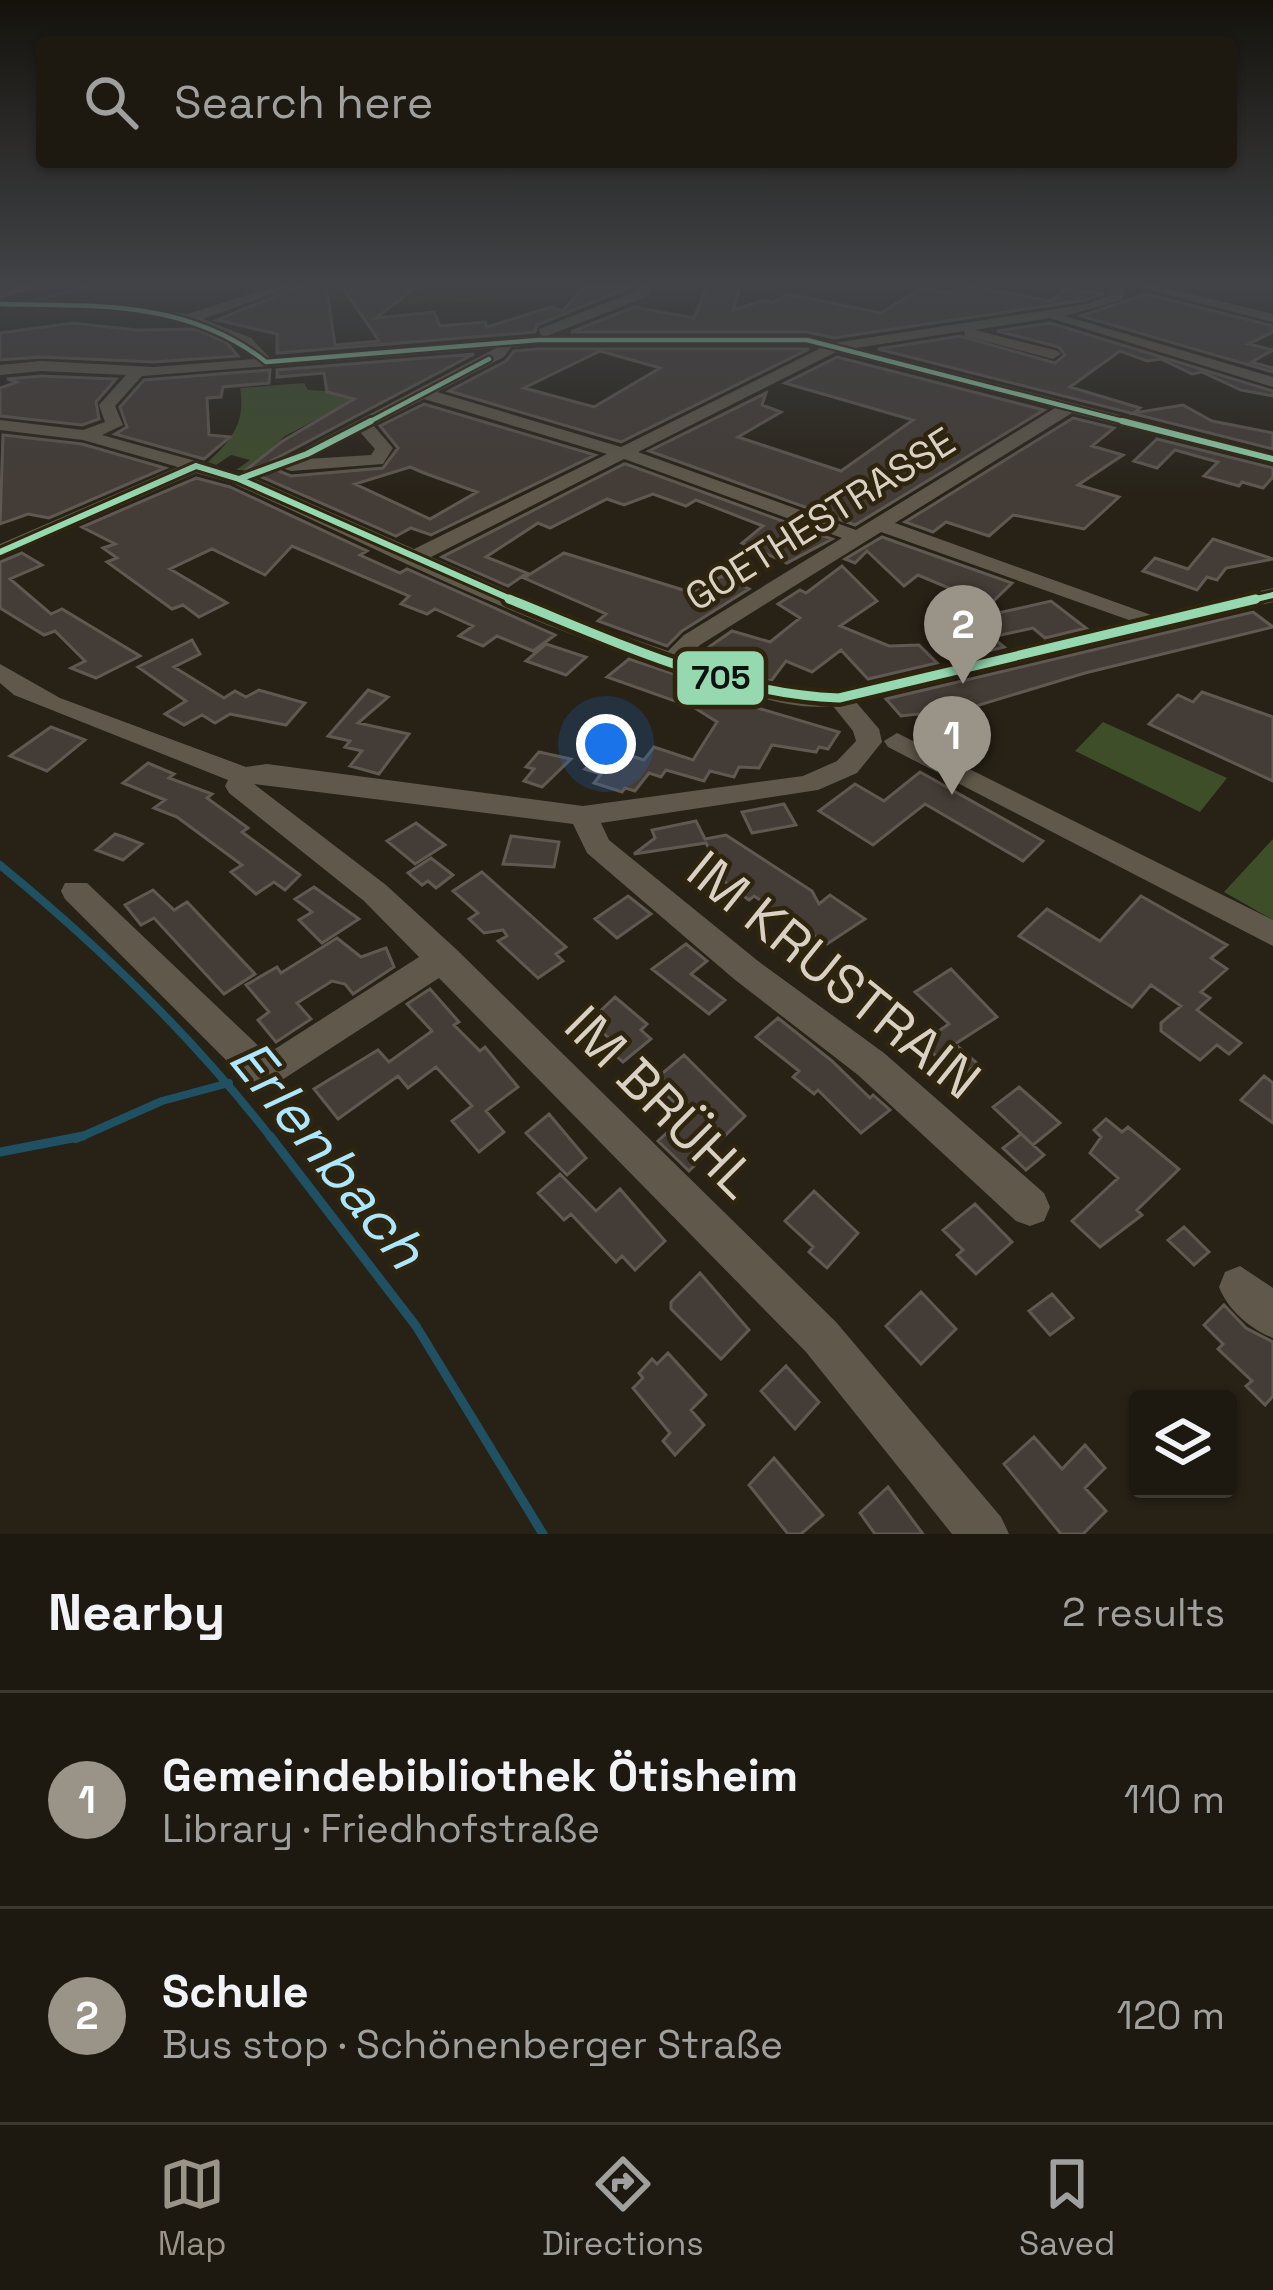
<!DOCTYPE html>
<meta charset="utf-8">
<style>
body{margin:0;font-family:"Space Grotesk",sans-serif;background:#2a261e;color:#f1f3f6}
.controls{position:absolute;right:36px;bottom:36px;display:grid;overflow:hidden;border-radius:12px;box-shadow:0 3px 9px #0004}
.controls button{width:108px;height:108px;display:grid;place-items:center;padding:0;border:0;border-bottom:3px solid #3b3830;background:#1d1910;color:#f1f3f6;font:60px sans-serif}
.you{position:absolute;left:606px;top:744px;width:42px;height:42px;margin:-30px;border:9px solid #fff;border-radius:50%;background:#1a73e8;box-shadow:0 0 0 18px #1a73e833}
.badge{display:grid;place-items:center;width:78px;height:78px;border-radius:50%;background:#9a9387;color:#fff;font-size:39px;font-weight:700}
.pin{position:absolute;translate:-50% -99px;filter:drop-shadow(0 3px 6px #0008)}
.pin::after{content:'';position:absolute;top:63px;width:42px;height:36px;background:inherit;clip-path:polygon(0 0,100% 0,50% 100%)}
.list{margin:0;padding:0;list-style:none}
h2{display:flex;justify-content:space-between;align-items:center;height:156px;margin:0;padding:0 48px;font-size:51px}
h2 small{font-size:39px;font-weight:400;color:#a0a09f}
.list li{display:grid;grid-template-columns:78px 1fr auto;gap:36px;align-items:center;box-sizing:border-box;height:216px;padding:0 48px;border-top:3px solid #3b3830}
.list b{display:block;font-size:45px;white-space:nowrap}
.list p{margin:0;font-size:39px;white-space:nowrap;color:#a0a09f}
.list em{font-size:39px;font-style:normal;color:#a0a09f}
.icon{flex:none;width:66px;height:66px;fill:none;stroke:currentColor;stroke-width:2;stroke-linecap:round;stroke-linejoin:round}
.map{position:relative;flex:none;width:1273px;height:1534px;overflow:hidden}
.search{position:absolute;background:#1d1910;box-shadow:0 3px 9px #0004;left:36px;right:36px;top:36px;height:132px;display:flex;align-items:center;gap:30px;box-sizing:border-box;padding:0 42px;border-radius:12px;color:#a0a09f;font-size:45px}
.sheet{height:588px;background:#1d1910}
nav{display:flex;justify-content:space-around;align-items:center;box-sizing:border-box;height:168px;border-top:3px solid #3b3830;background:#1d1910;font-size:33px;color:#a0a09f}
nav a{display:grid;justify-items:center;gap:6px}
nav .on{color:#9a9387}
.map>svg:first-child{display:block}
.built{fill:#372a0e}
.green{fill:#3d4e29}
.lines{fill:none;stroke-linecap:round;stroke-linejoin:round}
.stream-far2{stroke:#1f5163;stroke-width:3}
.stream-far1{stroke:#1f5163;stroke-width:8}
.stream{stroke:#1f5163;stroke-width:9}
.building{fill:#443c36;stroke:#605851;stroke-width:3;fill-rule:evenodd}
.minor{fill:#60594b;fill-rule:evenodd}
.major{fill:#605846;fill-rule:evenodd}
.bus-1-far2-casing{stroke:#2f240e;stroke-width:9}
.bus-1-far1-casing{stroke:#2f240e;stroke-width:12}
.bus-1-casing{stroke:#2f240e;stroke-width:18}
.bus-1-far2{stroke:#96d9b1;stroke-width:4.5}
.bus-1-far1{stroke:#96d9b1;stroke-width:6}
.bus-1{stroke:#96d9b1;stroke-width:9}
.labels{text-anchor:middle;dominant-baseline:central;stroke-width:9;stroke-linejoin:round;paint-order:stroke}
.far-street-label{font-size:39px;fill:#d8d1c4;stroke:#2f240e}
.near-street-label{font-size:54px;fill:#d8d1c4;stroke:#2f240e}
.near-water-label{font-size:57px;font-style:italic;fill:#ace6ff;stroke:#2f240e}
.line-badge{stroke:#2f240e;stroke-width:4.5}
.pale-badge-label{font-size:33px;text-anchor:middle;font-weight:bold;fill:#111}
</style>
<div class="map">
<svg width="1273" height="1534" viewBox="0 0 1273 1534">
<rect width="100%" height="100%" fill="#272116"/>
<path class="built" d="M 311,285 L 637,285 L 628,295 L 362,306 L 290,289 Z"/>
<path class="green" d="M 304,383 L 308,390 L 366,393 L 285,436 L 246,470 L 236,470 L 250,460 L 231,455 L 216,465 L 208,462 C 232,440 246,422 240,388 Z
M 1103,722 L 1227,778 L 1200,812 L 1075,751 Z
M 1273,839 L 1273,920 L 1224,892 Z"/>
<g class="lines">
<path class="stream-far2" d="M 29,302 L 89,285"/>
<path class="stream-far1" d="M 0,865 C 99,946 194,1038 272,1139
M 76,1139 L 162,1101 L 229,1083"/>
<path class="stream" d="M 270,1136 L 416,1326 L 543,1534
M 0,1152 L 83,1136"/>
</g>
<path class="building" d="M 303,285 L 326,285 L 335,345 L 379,341 L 341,285 L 419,285 L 376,318 L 434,312 L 440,326 L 485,322 L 487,327 L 551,307 L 563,311 L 582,288 L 635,285 L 537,325 L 535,332 L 277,353 L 277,334 L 217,320 Z
M 708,285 L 741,285 L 733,310 L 765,300 L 772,303 L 788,294 L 881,313 L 921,288 L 948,293 L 970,286 L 1051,301 L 1064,289 L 1104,293 L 1086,300 L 834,338 L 807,332 L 571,332 L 634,307 L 694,318 Z
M 1146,294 L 1273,326 L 1273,332 L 1249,344 L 1273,350 L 1252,362 L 1273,368 L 1273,372 L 1081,316 Z
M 73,323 L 137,330 L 195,329 L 227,343 L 238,356 L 154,362 L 41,357 L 0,360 L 0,333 Z
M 1050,323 L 1273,391 L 1273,396 L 1241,390 L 1202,372 L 1192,374 L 1161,359 L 1147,361 L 1120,351 L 1070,387 L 1140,408 L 1134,413 L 1183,405 L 1212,421 L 1273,433 L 1273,449 L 878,349 L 960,336 L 1055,363 L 1065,355 L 1059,347 L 997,331 Z
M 538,349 L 809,349 L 621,442 L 449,391 L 506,361 L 514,351 ZM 600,351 L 660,368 L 594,407 L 524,388 Z
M 474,354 L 271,461 L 269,467 L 291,476 L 383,468 L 398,448 L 380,426 L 424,404 L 595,455 L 431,535 L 411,528 L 396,536 L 246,470 L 281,442 L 354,399 L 327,392 L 324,373 L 277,377 L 277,370 ZM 410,467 L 424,473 L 477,492 L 430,519 L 355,484 Z
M 837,357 L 1044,410 L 855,525 L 649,451 L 766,393 L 762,405 L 781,412 L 738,437 L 841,471 L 913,420 L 785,383 Z
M 270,370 L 269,383 L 223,387 L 221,397 L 207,398 L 209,435 L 230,437 L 204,459 L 115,434 L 127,427 L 120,407 L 144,380 Z
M 41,376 L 116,379 L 96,402 L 99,419 L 82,425 L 0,416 L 0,388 L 17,382 L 7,379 Z
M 1073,418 L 1114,428 L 1092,446 L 1123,455 L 1078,485 L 1119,497 L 1084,529 L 1013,515 L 989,536 L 946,522 L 933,532 L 905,522 Z
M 3,435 L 82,444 L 165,468 L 49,518 L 28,514 L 0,524 Z
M 1157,439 L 1273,468 L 1273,477 L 1263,488 L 1242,482 L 1239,486 L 1204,476 L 1218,462 L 1175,450 L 1157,468 L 1134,461 Z
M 624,464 L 626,464 L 832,539 L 787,563 L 742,543 L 763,526 L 696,500 L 686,506 L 653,494 L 624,505 L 607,499 L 550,528 L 538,523 L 486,557 L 527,573 L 508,586 L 442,557 Z
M 196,478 L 230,487 L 367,551 L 360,555 L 400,573 L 407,569 L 555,635 L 533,651 L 497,636 L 483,646 L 459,636 L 473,626 L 435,609 L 427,614 L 401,604 L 409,596 L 292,546 L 265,575 L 212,549 L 170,569 L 227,603 L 199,617 L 183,605 L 172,609 L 107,562 L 117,558 L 103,548 L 115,544 L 82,527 Z
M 882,537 L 1012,583 L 976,618 L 1051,601 L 1086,628 L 1045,638 L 1033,628 L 992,637 L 1004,647 L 984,652 L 932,611 L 956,591 L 918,575 L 904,586 L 867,551 L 855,563 L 845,559 Z
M 1213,539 L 1273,559 L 1226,568 L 1217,580 L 1207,577 L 1197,590 L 1143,571 L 1155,558 L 1188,569 Z
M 22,553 L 42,565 L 10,579 L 51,614 L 62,609 L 140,656 L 96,678 L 71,668 L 85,661 L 55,631 L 44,635 L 0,608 L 0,562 Z
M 564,553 L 693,593 L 722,576 L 749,589 L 682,631 L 667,646 L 598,621 L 606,614 L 524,578 Z
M 842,566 L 877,601 L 840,626 L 889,646 L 919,645 L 937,663 L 868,679 L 841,650 L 812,672 L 786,661 L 771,681 L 696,656 L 732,631 L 770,642 L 800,618 L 778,604 L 800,590 L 806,593 Z
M 1253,612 L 1273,627 L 1085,673 L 933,719 L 924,720 L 918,714 L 901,716 L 886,699 Z
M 192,640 L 200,654 L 174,667 L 224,698 L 235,691 L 246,697 L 259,690 L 305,703 L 286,725 L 230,714 L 215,723 L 202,715 L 184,725 L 165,714 L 186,701 L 138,667 Z
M 546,644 L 586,657 L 566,675 L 526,661 Z
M 629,659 L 755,701 L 751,706 L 839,732 L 828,749 L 819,747 L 816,752 L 772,745 L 759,768 L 739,767 L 734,777 L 710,771 L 704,781 L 666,770 L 661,777 L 649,773 L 635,791 L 625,788 L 622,792 L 594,783 L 601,774 L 585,769 L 606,748 L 644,760 L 654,747 L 693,760 L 717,722 L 695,708 L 607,677 Z
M 368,690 L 388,697 L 358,723 L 409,734 L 379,774 L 350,766 L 362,751 L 345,747 L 350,741 L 328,736 Z
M 1202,692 L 1273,717 L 1273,781 L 1149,724 L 1178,695 L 1193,702 Z
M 51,727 L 85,740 L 47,771 L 10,756 Z
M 539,752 L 571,759 L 542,787 L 524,781 L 534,769 L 526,767 Z
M 148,763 L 174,774 L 169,778 L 212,794 L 207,798 L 248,828 L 242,832 L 300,875 L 285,890 L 274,882 L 256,894 L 231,872 L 242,865 L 177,817 L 154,808 L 165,800 L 123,783 Z
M 920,772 L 1043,841 L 1023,861 L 925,804 L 873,845 L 819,811 L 855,784 L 884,801 Z
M 784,804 L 796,825 L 752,833 L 742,812 Z
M 696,821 L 705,839 L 726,835 L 812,891 L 819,904 L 830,895 L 865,919 L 827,944 L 754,896 L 749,900 L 712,872 L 719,868 L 706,843 L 634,854 L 655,838 L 652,830 Z
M 416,823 L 445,845 L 415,864 L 387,841 Z
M 115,834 L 124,837 L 142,844 L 123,860 L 96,850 Z
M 511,836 L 559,842 L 554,867 L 503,864 Z
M 431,858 L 453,875 L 436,888 L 428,881 L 422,885 L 408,873 Z
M 482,872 L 566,947 L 556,954 L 563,961 L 538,978 L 498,941 L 507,936 L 503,930 L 484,933 L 469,919 L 478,913 L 453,891 Z
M 314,887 L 359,919 L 322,943 L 299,920 L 312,912 L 295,899 Z
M 153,890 L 174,910 L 187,902 L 255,974 L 224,994 L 154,918 L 141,925 L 125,905 Z
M 628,896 L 651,914 L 617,938 L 595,919 Z
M 1141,896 L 1227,945 L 1211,958 L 1227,969 L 1201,992 L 1210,998 L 1197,1010 L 1241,1043 L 1229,1054 L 1217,1045 L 1200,1060 L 1161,1031 L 1161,1023 L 1181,1006 L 1151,985 L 1132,1007 L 1019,936 L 1047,909 L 1100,941 Z
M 337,938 L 361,957 L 386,948 L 394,967 L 353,994 L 345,984 L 332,981 L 297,1003 L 311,1019 L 276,1042 L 258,1020 L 269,1012 L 246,985 L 277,967 L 281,973 Z
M 686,944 L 707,961 L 691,974 L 725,1000 L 709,1014 L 652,969 Z
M 951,969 L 997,1017 L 955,1044 L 978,1064 L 958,1078 L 922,1042 L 949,1024 L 915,992 Z
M 430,989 L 459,1022 L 454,1025 L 480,1051 L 485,1047 L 518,1087 L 486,1111 L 504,1132 L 479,1152 L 452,1121 L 472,1106 L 436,1067 L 408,1088 L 398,1076 L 338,1119 L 314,1089 L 378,1050 L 389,1062 L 432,1031 L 407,1004 Z
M 615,997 L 647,1024 L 641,1030 L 651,1039 L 623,1062 L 605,1046 L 611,1040 L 590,1021 Z
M 778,1018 L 832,1061 L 870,1098 L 873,1095 L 890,1110 L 861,1133 L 818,1090 L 814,1094 L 793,1077 L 799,1071 L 756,1037 Z
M 684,1055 L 745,1116 L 689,1171 L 658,1141 L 687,1114 L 652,1082 Z
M 1264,1076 L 1273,1083 L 1273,1123 L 1241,1100 Z
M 1019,1087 L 1060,1123 L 1033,1145 L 993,1107 Z
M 549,1114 L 586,1158 L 567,1175 L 526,1133 Z
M 1106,1119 L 1122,1132 L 1128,1127 L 1179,1169 L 1137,1210 L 1142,1215 L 1100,1247 L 1072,1221 L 1118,1178 L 1090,1153 L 1101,1137 L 1094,1130 Z
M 1021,1134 L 1044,1155 L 1026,1170 L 1003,1148 Z
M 560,1174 L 596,1211 L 620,1189 L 665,1241 L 635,1270 L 622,1256 L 616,1262 L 571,1214 L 564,1220 L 538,1193 Z
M 814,1191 L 858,1233 L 827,1268 L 809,1252 L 813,1247 L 785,1221 Z
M 975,1204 L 1012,1242 L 976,1274 L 957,1255 L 963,1250 L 943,1230 Z
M 1184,1227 L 1209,1252 L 1194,1265 L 1168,1240 Z
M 700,1273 L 749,1330 L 721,1359 L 671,1309 L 671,1302 Z
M 921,1292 L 956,1329 L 921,1364 L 886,1326 Z
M 1052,1294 L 1073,1318 L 1050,1335 L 1029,1311 Z
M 1224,1305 L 1246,1328 L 1273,1342 L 1273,1396 L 1265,1405 L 1246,1386 L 1252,1381 L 1218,1349 L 1223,1344 L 1204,1325 Z
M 668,1353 L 706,1395 L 691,1410 L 704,1425 L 675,1455 L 663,1441 L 670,1433 L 633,1388 L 643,1378 L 639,1373 L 652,1359 L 657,1364 Z
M 786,1366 L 819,1402 L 795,1429 L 761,1391 Z
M 1034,1437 L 1062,1469 L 1085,1445 L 1105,1468 L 1085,1488 L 1106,1511 L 1083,1534 L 1061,1534 L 1004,1464 Z
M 774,1458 L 823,1515 L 801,1534 L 788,1534 L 749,1485 Z
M 888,1487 L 923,1534 L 875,1534 L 860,1513 Z"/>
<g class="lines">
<path class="minor" d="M 278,285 L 298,285 L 203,319 L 251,338 L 270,358 L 541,336 L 539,329 L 636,291 L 641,285 L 654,285 L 646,297 L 547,336 L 807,336 L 834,343 L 1087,304 L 1111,295 L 1113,285 L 1126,285 L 1122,300 L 1065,316 L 1273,377 L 1273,387 L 1050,318 L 975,330 L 1058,351 L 1061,354 L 1053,359 L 965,336 L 964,331 L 856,348 L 1273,454 L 1273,464 L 1072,413 L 895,523 L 1154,616 L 1273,588 L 1273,602 L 856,702 L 879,729 L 882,742 L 857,773 L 818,790 L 601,823 L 609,840 L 758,961 L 884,1053 L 1044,1193 L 1050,1207 L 1044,1221 L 1030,1226 L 1016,1221 L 858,1075 L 734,979 L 587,853 L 573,824 L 254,784 L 386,885 L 456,949 L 836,1322 L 1001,1517 L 1009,1534 L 952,1534 L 806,1352 L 439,978 L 265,1091 L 252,1086 L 65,899 L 61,891 L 65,883 L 87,883 L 267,1054 L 419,957 L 364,901 L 229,793 L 225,786 L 228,780 L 14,695 L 0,683 L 0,664 L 60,698 L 246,767 L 267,764 L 583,806 L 803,776 L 837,761 L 856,741 L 853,731 L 833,706 C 777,712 725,683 673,668 C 519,624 377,548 232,483 L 196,473 L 0,558 L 0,544 L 178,467 L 83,440 L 0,430 L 0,420 L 83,430 L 105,422 L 99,405 L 126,375 L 41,371 L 0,375 L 0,365 L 41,361 L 154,367 L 255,359 C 194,297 80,312 0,308 L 0,300 L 104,304 L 188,314 ZM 538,344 L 807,344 L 821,348 L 621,447 L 437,392 L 504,357 L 511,347 ZM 496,348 L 273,465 L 291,471 L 383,464 L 393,448 L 373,425 L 424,399 L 607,454 L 414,549 L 246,475 L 102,435 L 123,425 L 115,406 L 142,376 ZM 836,352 L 1055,408 L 856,530 L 638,452 ZM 360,432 L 375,449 L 371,455 L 307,459 ZM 624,459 L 627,460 L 842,538 L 684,635 L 668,651 L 560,614 L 431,557 ZM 881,532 L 1129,620 L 1132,622 L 839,690 L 810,693 L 769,685 L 688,658 L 700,645 Z
M 1130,285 L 1154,285 L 1273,314 L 1273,322 Z
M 897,733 L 1273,920 L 1273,946 L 888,747 L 884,741 Z
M 1240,1266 L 1273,1288 L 1273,1338 C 1250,1329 1228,1310 1219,1287 L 1225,1272 Z"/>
<path class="major" d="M 15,285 L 44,285 L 0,299 L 0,289 Z"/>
<defs>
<path id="bus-1-far2" d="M 0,304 C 95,306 188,300 266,362 L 538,340 L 807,340 L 1134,424
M 365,424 L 489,359"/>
<path id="bus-1-far1" d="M 1122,421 L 1273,459
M 196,466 L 239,479 L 517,602
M 239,479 L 307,454 L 371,421
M 0,552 L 196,466
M 1244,602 L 1273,595"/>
<path id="bus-1" d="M 509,599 C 614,641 725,694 839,698 L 1256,599"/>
</defs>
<use href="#bus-1-far2" class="bus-1-far2-casing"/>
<use href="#bus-1-far1" class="bus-1-far1-casing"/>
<use href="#bus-1" class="bus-1-casing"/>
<use href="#bus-1-far2" class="bus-1-far2"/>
<use href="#bus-1-far1" class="bus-1-far1"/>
<use href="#bus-1" class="bus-1"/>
</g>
<linearGradient id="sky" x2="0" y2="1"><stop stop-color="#15120c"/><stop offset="0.57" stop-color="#414347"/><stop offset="1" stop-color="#414347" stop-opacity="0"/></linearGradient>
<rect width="1273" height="500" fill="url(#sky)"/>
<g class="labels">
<g class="far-street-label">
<text transform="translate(820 519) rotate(-32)">GOETHESTRASSE</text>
</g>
<g class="near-street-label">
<text transform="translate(834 975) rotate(39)">IM KRUSTRAIN</text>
<text transform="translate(661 1102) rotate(45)">IM BRÜHL</text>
</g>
<g class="near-water-label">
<text transform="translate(328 1154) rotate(51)">Erlenbach</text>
</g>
</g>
<rect class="line-badge" x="675" y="649" width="91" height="58" rx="12" fill="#96d9b1"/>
<g class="pale-badge-label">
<text x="721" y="689">705</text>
</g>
</svg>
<div class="controls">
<button><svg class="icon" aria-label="layers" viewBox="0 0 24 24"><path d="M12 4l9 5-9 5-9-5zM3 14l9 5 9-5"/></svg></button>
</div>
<div class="you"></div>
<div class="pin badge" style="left:952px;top:795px">1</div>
<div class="pin badge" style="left:963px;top:684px">2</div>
<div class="search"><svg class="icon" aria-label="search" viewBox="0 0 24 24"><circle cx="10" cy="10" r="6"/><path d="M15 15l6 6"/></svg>Search here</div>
</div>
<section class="sheet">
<h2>Nearby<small>2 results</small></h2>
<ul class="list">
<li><span class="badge">1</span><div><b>Gemeindebibliothek Ötisheim</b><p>Library · Friedhofstraße</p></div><em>110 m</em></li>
<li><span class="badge">2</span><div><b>Schule</b><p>Bus stop · Schönenberger Straße</p></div><em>120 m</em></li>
</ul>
</section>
<nav>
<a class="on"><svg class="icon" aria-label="map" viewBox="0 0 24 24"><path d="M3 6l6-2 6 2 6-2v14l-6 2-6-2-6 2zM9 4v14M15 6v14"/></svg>Map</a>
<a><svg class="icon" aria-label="directions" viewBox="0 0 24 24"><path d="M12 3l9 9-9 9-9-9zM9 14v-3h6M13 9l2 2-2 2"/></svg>Directions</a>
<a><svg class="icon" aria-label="saved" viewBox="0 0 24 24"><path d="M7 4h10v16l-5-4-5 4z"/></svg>Saved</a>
</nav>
